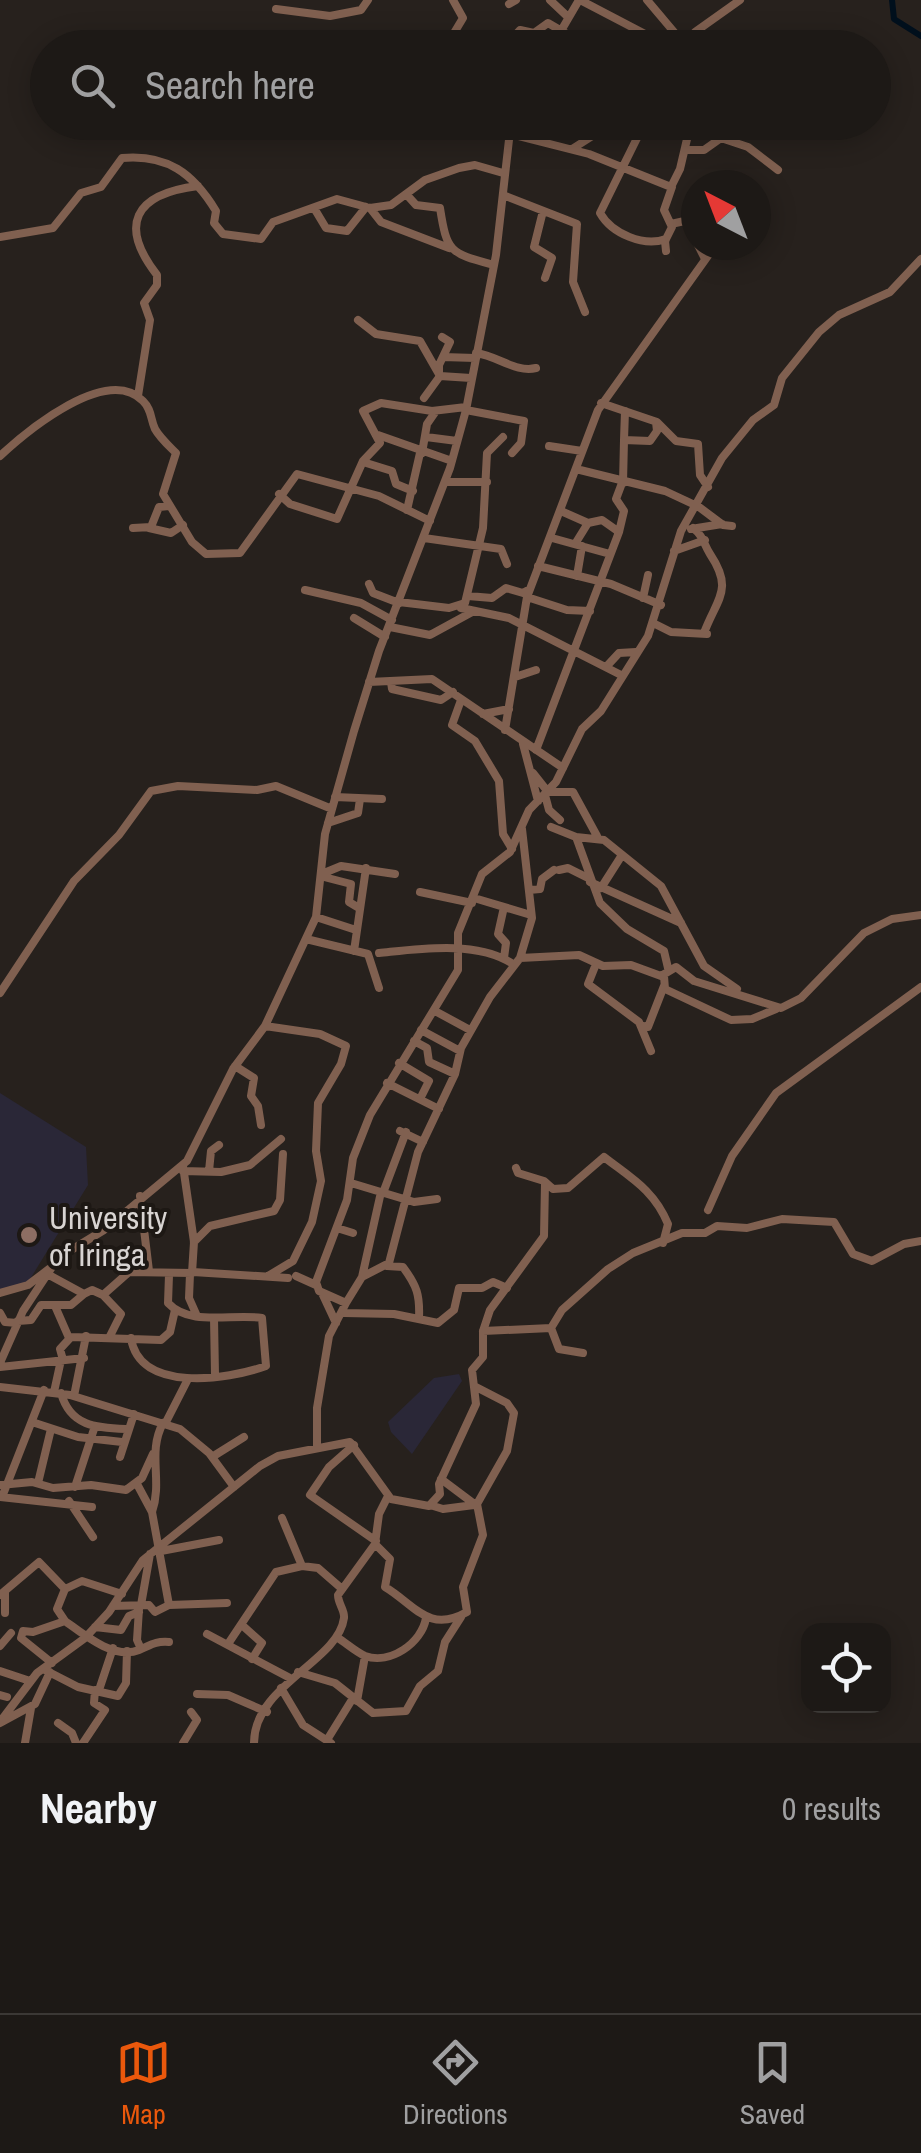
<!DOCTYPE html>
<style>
body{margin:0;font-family:"Archivo Narrow",sans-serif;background:#25221f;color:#f1f3f6}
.controls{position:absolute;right:30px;bottom:30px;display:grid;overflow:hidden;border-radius:20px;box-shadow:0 5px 25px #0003}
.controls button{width:90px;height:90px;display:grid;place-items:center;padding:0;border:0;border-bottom:2px solid #3b3835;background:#1d1916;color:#f1f3f6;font:50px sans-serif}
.compass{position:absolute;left:681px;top:170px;width:90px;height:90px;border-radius:50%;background:#1d1916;box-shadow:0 5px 25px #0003;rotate:318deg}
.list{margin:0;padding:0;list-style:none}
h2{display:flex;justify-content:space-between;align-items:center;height:130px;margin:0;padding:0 40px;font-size:42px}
h2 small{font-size:32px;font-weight:400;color:#a0a0a1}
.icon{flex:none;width:55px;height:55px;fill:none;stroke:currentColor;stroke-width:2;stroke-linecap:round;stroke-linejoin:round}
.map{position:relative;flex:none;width:921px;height:1743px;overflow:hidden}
.search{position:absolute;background:#1d1916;box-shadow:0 5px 25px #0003;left:30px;right:30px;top:30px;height:110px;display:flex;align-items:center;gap:25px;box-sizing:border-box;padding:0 35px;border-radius:55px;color:#a0a0a1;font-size:38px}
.sheet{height:270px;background:#1d1916}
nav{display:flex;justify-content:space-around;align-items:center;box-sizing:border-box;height:140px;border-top:2px solid #3b3835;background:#1d1916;font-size:28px;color:#a0a0a1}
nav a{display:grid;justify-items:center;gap:5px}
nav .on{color:#ea580c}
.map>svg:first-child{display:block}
.education{fill:#2a2737}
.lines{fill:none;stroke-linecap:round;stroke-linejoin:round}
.river{stroke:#000f1c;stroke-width:6}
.minor{stroke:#806050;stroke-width:8}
.education-dot{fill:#8d6e63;stroke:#1d1814;stroke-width:4}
.labels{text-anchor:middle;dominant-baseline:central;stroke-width:8;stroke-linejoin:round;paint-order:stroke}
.poi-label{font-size:32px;fill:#d8d4d2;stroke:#1d1814;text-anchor:start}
</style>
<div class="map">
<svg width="921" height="1743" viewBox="0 0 921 1743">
<rect width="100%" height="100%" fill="#27211d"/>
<path class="education" d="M 0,1093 L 86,1147 L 88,1185 L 27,1284 L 0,1291 Z
M 459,1374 L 462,1381 L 412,1454 L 391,1432 L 388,1422 L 434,1378 Z"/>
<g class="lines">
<path class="river" d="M 892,0 L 894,19 L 921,36"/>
<path class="minor" d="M 550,0 L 568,17
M 580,0 L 668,46
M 647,0 L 685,45
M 509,4 L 516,0
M 276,9 L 330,16 L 361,10 L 368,0
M 445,48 L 463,18 L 453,0
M 503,48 L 520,30 L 534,33 L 548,23 L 591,48
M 551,48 L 579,0
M 684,48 L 695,32 L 740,0
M 537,122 L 551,126
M 645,122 L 600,213 C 612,234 644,247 666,239
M 672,122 L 718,138
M 507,133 L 589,154 L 671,187 L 680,169 L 691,122
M 572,149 L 594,135 L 600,122
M 685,150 L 704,150 L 721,138 L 748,147 L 778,170
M 407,195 L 416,205 L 440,208 C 447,253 450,253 494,265
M 503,195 L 577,224 L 573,282 L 585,312
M 314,208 L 326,228 L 347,231 L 366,207
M 370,208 L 381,222 L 449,248
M 543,211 L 534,247 L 552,258 L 545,278
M 671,224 L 689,220 L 695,229
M 0,237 L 53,228 L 81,193 L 101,187 L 122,158 C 167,154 193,173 216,211 L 214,223 L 223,234 L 261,239 L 273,222 L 337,199 L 370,208 L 391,205 L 425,180 L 459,168 L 475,165 L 503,173
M 694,237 L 705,259
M 666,251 L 665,241 L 672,227 L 664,210 L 672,187
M 358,320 L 376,334 L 420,341 L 440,376 L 471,378
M 476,353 C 498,356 516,373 536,368
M 443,357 L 475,358
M 439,375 L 439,365 L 450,342 L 442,337
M 138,396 L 150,320 L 144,303 L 157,285 L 157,275 C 119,226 133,194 198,186
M 424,398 L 440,376
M 601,403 L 657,422 L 676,441 L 698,444 L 700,475 L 708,487
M 466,410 L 524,421 L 521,443 L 512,453
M 378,435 L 452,461
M 426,437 L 457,441
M 624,440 L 625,411
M 549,446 L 582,451
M 422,453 L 427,424 L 436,411
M 0,456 C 27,431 107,364 143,401 C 152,410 150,418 155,429 C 160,438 169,446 176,453 L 163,494 L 192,542 L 206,554 L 240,553 L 297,474 L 379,496 L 430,521
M 363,462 L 392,471 L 396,484 L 413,491
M 576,469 L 665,491 L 695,505
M 445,482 L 487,482
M 623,483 L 624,440 L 650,441 L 657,431 L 656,422
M 279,494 L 290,504 L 337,519 L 363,461 L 380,443 L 363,411 L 381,403 L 432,411 L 466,407
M 695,504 L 723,525 L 732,526
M 407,510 L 420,453
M 561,511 L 588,523 L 602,520 L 619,532
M 133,528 L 151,527 L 159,507 L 169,506
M 149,528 L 171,533 L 183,525
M 693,528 C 704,537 703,543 710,554 C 734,590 717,598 704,633
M 691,529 L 722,524
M 424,538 L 501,549 L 507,564
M 552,538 L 610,554
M 575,544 L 588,523
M 674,551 L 705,540
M 538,566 L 611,584 L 661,605
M 577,576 L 582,546
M 369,584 L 373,593 L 399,603
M 305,590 L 361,603 L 392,620
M 468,596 L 492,598 L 506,588 L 523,593 L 530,589
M 527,597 L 567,610 L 590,611
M 643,598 L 648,575
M 399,602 L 449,608 L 465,603 L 483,528 L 487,453 L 503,437
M 461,608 L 509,618 L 623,676
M 354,618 L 385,637
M 655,624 L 671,632 L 707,634
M 390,627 L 430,635 L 474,611
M 606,667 L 619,653 L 636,652
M 515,677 L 536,670
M 369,682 L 432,679 L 563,768
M 391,682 L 392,689 L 441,700 L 453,692
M 461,700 L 452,725 L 475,741 L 499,781 L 503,834 L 512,849
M 483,714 L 509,709
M 505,730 L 527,597 L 598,410 L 715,246
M 523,744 L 538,801
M 536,750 L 619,532 L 624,511 L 616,499 L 622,483
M 533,773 L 548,792 L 573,792 L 597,836
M 545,795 L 549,810 L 560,820
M 335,797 L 382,799
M 328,823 L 358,813 L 360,799
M 551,827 L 576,837 L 604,840 L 661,886 L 704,966 L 737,989
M 576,837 L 600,903 L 627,929 L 664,951 L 668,968
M 559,870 L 568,868 L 588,878
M 324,873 L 341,866 L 395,874
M 324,877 L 351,884 L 349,902 L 359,908
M 590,882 L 681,923
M 601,888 L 622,855
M 529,890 L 540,889 L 542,879 L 554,870
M 420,892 L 472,903
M 474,898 L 531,915
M 316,917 L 356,930
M 306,939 L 368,954 L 379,988
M 354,951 L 366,868
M 379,953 C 419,949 477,940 513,964
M 504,958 L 506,943 L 498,934 L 504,907
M 520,958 L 532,918 L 522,829
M 596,964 L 588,984 L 639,1022 L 651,1051
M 664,976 L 665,989 L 731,1020 L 752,1019 L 776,1009
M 0,993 L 74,881 L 119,835 L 151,791 L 178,786 L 257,790 L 276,786 L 332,809
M 435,1011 L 470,1030
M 265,1026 L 320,1034 L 346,1046 L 341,1064 L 318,1103 L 316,1151 L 321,1181 L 312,1222 L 293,1261 L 268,1276
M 643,1026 L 648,1027 L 664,986
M 421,1030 L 460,1051
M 414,1041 L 427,1048 L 429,1062 L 455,1074
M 399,1063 L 429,1081 L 421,1097
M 235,1066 L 254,1078 L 251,1096 L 258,1106 L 261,1125
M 387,1083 L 439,1109
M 400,1131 L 423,1142
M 516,1168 L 518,1173 L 544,1181 L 553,1189 L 568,1188 L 604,1157 C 631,1178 654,1190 668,1224 L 663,1243
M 183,1171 L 221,1172 L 250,1165 L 281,1139
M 209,1171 L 211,1151 L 219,1145
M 351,1183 L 414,1202 L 437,1199
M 383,1193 L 406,1132
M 140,1196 L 149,1271
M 708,1210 L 732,1156 L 776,1093 L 921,987
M 337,1228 L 353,1233
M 194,1242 L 210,1226 L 274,1211 L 280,1200 L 283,1154
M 387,1266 L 403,1267 C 417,1286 420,1295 419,1318
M 193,1272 L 288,1278
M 190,1274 L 189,1298 L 197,1316
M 49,1275 L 84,1294 L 92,1290 L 103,1295 L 129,1272 L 192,1273 L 194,1242 L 183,1166
M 296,1276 L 316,1285
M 362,1277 L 381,1192
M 0,1293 L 28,1285 L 49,1269
M 322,1293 L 336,1323
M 103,1295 L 121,1314 L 110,1336
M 346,1303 L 362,1277 L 389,1263 L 418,1152 L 455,1074 L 461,1048 L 490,997 L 520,958 L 579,955 L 603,966 L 631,965 L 661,976 L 676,967 L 694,981 L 781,1008 L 801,998 L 864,933 L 892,919 L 921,915
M 55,1306 L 69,1338
M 0,1313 L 5,1322 L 17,1323
M 344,1313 L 394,1314 L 438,1323 L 454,1310 L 459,1288 L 482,1288 L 493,1282 L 507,1288
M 214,1318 L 215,1375
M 18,1321 L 31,1320 L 41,1305 L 71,1305 L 84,1294
M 551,1328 L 559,1349 L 583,1353
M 483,1331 L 490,1310 L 544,1236 L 545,1183
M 131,1338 C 139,1393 227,1380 266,1366 L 262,1318 C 233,1313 190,1327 168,1303 L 169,1275
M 63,1360 L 60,1349 L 71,1337 L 161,1340 L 170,1332 L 175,1310
M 0,1363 L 23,1311 L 58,1258 L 104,1230 L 187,1161 L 233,1069 L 265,1026 L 316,917 L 325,834 L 354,731 L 379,651 L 450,468 L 466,410 L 496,255 L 511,122
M 0,1367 L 84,1358
M 0,1387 L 70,1395 L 180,1429 L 209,1453 L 234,1487
M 54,1392 L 61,1360
M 61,1393 C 70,1426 96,1428 126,1429
M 74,1396 L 86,1336
M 32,1422 L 78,1437 L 122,1442
M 165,1424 L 188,1379
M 354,1445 L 329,1467 L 310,1495 L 376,1541
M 317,1447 L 317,1408 L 329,1336 L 346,1303 L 319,1291 L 316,1282 L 347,1200 L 353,1158 L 370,1115 L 458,970 L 458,933 L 482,874 L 510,852 L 529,810 L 556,782 L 582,729 L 601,711 L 648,636 L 681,531 L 722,458 L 753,420 L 774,405 L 782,378 L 819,332 L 839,315 L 890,292 L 921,259
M 120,1457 L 134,1414
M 212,1457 L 244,1437
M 441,1479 L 477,1506
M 38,1483 L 51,1429
M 137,1484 L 152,1512 L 169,1605 L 227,1603
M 0,1485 L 32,1482 L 53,1488 L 91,1485 L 126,1490 L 142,1478 L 153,1454
M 75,1487 L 95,1426
M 0,1497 L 92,1507
M 2,1497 L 44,1390
M 69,1501 L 93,1537
M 430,1505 L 443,1509 L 474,1505
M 152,1512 C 163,1480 147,1453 163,1423
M 282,1518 L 302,1566 L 318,1568 L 341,1588
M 375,1544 L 390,1559 L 385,1587 C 414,1604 428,1634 467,1612 L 463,1587 L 483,1535 L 477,1504 L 507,1451 L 514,1413 L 507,1403 L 476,1387
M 161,1551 L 219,1540
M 65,1589 L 82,1581 L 122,1594
M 0,1595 L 39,1562 L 65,1589 L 57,1609 L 65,1621
M 141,1605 L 150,1554
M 113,1606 L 149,1605 L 155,1612 L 169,1605
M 139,1609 L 137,1640 L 141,1649
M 5,1613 L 5,1593
M 243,1626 L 262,1643 L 252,1659
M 95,1627 L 121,1630 L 129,1616 L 139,1612
M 207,1634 L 290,1678
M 338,1638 C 346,1643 356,1652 365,1656 C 390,1665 422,1643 426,1618
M 228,1644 L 276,1572 L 302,1566
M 0,1646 L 11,1633
M 52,1663 L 21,1638 L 23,1631 L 33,1632 L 65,1621 C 83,1634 114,1660 139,1650 C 151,1645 155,1641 169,1642
M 43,1669 L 78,1687 L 118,1696 L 126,1683 L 127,1651
M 0,1671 L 30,1681
M 298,1672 L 335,1683 L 373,1713 L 406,1711 L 420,1686 L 438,1671 L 445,1642 L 461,1617
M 281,1688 L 303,1725 L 331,1743
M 99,1690 L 113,1648
M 197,1694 L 228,1695 L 267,1712
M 0,1695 L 7,1697
M 357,1701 L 365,1656
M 0,1722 L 37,1673 L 85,1638 L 109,1612 L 143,1560 L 260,1466 L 278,1456 L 350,1442 L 391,1499 L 429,1506 L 440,1494 L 439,1484 L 476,1404 L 472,1370 L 483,1357 L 483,1331 L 551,1328 L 562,1310 L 608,1269 L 633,1253 L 682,1233 L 705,1233 L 717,1226 L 747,1228 L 782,1219 L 834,1222 L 853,1254 L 872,1261 L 904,1244 L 921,1241
M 0,1723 L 35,1704 L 50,1672
M 58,1723 L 72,1733 L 76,1743
M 327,1740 L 353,1698
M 25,1743 L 31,1708
M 83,1743 L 105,1710 L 94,1703 L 95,1690
M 183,1743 L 197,1720 L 191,1712
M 254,1743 C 254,1685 338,1662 344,1618 C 345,1610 338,1604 338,1595 L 375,1544 L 379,1514 L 388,1496"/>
</g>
<circle class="education-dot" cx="29" cy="1235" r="10"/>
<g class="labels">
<g class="poi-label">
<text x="49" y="1217">University<tspan x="49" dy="37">of Iringa</tspan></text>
</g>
</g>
</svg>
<div class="controls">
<button><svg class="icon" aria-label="locate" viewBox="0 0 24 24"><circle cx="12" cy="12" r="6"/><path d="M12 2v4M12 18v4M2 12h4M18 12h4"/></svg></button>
</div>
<svg class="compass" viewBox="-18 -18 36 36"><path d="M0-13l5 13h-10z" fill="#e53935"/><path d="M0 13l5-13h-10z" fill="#a0a0a1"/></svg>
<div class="search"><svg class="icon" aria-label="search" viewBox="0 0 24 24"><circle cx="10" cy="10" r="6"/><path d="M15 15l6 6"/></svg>Search here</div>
</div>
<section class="sheet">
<h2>Nearby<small>0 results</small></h2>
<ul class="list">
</ul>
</section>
<nav>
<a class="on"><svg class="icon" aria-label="map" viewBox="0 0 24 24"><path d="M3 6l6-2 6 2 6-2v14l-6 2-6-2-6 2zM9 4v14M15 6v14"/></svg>Map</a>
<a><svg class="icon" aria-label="directions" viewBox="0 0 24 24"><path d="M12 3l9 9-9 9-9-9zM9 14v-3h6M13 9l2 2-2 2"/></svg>Directions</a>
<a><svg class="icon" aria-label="saved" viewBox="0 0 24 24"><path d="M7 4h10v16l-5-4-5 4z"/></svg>Saved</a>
</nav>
